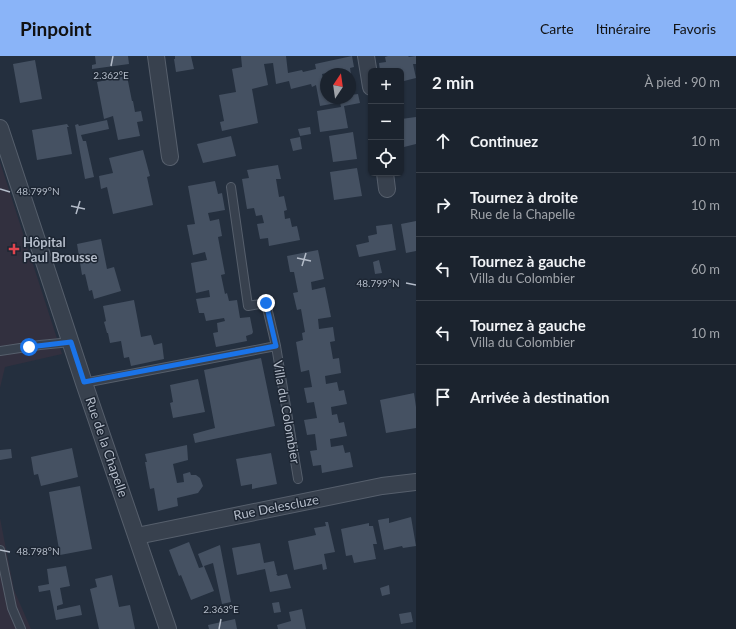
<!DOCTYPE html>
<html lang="fr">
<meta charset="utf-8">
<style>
body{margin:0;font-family:Lato,sans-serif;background:#282f3a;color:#f1f3f6}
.controls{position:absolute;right:12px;top:12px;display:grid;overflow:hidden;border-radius:6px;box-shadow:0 1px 3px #0004}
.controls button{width:36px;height:36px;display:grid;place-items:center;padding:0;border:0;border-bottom:1px solid #39404a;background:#1b232e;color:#f1f3f6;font:20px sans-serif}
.compass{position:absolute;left:320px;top:12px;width:36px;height:36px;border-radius:50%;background:#1b232e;box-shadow:0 1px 3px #0004;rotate:13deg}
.stop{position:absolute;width:12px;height:12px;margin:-9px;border:3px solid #1a73e8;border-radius:50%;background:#fff}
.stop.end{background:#1a73e8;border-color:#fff;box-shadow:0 1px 4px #0008}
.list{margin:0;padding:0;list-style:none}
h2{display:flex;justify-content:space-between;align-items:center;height:52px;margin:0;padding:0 16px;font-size:17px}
h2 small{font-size:13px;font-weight:400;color:#a0a4aa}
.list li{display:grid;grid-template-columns:26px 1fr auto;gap:12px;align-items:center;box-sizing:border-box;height:64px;padding:0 16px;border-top:1px solid #39404a}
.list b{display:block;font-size:15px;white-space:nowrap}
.list p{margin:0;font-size:13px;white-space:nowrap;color:#a0a4aa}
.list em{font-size:13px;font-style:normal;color:#a0a4aa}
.icon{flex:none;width:22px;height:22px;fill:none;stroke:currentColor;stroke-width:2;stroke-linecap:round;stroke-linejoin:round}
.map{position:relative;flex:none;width:416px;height:573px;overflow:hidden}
header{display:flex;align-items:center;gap:24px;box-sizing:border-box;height:56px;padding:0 20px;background:#8ab4f8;color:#111}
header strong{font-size:19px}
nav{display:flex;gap:22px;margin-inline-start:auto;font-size:14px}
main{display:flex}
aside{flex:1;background:#1b232e}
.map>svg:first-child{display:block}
.medical{fill:#32303f}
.building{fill:#455162}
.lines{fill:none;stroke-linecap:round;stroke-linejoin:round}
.service-casing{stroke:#565f6c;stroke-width:10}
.minor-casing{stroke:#565f6c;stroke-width:18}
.service{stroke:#38414e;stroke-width:8}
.minor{stroke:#38414e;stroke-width:16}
.route{stroke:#1a73e8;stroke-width:5}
.ticks{fill:none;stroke:#b4bcc9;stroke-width:1.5}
.health-dot{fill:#e0444e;stroke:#1d2633;stroke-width:1.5}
.labels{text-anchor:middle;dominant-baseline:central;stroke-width:3;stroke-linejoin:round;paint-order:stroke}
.poi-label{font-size:13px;font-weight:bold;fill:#b4bcc9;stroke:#1d2633;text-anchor:start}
.street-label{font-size:13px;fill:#b4bcc9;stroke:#1d2633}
.ticks-label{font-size:10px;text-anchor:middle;fill:#b4bcc9;stroke:#1d2633;stroke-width:3;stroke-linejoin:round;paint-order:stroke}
</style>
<header>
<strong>Pinpoint</strong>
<nav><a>Carte</a><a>Itinéraire</a><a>Favoris</a></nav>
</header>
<main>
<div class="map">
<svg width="416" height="573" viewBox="0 0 416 573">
<rect width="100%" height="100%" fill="#242f3e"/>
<path class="medical" d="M 0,106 L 62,298 L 5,311 L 0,332 Z
M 0,462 L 14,534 L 31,573 L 0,573 Z"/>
<path class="building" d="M 95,0 L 128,0 L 129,8 L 92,13 L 92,9 L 96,8 Z
M 175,0 L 191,0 L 194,13 L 176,16 L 174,3 L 175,3 Z
M 241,0 L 286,0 L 288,17 L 302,14 L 303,16 L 316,13 L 315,8 L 352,0 L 354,11 L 350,12 L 351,18 L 331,18 L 331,16 L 322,18 L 324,29 L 326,29 L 326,42 L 335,42 L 336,47 L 320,50 L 316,29 L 312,31 L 311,28 L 291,33 L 289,25 L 276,28 L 273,7 L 264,8 L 268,29 L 252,33 L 258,67 L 222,75 L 220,66 L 224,65 L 219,39 L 236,36 L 232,13 L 242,11 Z
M 388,0 L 408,0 L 409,1 L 416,0 L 416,8 L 413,8 L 416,22 L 404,25 L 401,15 L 394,15 L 393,13 L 387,14 L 388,15 L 380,15 L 379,7 L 386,6 L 385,1 Z
M 35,4 L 42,43 L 20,47 L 13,8 Z
M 127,20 L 132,45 L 133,45 L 135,56 L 141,55 L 143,65 L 137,66 L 140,80 L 118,84 L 113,60 L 104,63 L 97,26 Z
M 358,38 L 360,47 L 344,50 L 348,72 L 320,76 L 317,55 L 341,51 L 339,42 L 350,42 L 350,39 Z
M 416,61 L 416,88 L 404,91 L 401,63 Z
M 107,64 L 109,73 L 81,79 L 83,85 L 86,85 L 94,121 L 85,123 L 75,69 L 78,68 L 79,70 Z
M 67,68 L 69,71 L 67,71 L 72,98 L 37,104 L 32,74 Z
M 310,71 L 311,78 L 300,80 L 298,73 Z
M 353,76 L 357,103 L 333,106 L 329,80 Z
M 231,80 L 236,100 L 203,107 L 197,88 Z
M 300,81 L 302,93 L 293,95 L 290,83 Z
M 143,94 L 150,120 L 147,121 L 153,149 L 113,158 L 107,131 L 101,133 L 99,120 L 113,117 L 109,102 Z
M 278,109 L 281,123 L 276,123 L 279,141 L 284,140 L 287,154 L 284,155 L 285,163 L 290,162 L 292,171 L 297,170 L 300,184 L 269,190 L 268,182 L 260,183 L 257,168 L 264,167 L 262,159 L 256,160 L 254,152 L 247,153 L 242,123 L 249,122 L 247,114 Z
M 357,112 L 362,140 L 334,144 L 330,116 Z
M 215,125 L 218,138 L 222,137 L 225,154 L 208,157 L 210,165 L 219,163 L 222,180 L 218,181 L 225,218 L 221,219 L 225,238 L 227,237 L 229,245 L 237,244 L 240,262 L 250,261 L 253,276 L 252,278 L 246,280 L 247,285 L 216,291 L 213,277 L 218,276 L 217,267 L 225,265 L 224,262 L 206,265 L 204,257 L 199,257 L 196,243 L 210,241 L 209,234 L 196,237 L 191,207 L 207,204 L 205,196 L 193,199 L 187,169 L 195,168 L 188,130 Z
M 416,165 L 416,195 L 406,197 L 401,168 Z
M 392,168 L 396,194 L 359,201 L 356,189 L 369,186 L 368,180 L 377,178 L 376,170 Z
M 101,183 L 107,213 L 114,211 L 121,235 L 94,243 L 92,234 L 89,235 L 85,218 L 82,219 L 77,188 Z
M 318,194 L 324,223 L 311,226 L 312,234 L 325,231 L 331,261 L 318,263 L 319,273 L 333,271 L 335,285 L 330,286 L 333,303 L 339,302 L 341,317 L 325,320 L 326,328 L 337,326 L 339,335 L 344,334 L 347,348 L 331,351 L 332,359 L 337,358 L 339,367 L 344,366 L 347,380 L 330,383 L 331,391 L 343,389 L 345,397 L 350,396 L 353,411 L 322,417 L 321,409 L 313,410 L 310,395 L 317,394 L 315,378 L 307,379 L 304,364 L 317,362 L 314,346 L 307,347 L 304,332 L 312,331 L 309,314 L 301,316 L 296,286 L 303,284 L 302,277 L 305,276 L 301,253 L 297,254 L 293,237 L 298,236 L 294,216 L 290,216 L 287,200 Z
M 379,204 L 382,217 L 375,218 L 373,206 Z
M 134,244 L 141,281 L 151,279 L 154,289 L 162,287 L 164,303 L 131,310 L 129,301 L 124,302 L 121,285 L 110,287 L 108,277 L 107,277 L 104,266 L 106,265 L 103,250 Z
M 261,302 L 275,370 L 195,387 L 193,378 L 215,372 L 204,314 Z
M 198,323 L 205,356 L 173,362 L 170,347 L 173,346 L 170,329 Z
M 414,337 L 416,351 L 416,372 L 386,377 L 380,344 Z
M 187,389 L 188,404 L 173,408 L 177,427 L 184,426 L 183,418 L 190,416 L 191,419 L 196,419 L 200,422 L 203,430 L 198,437 L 177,442 L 178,450 L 158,455 L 154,432 L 150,433 L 145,406 L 147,406 L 145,398 Z
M 72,392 L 78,421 L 41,430 L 38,418 L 34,419 L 31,401 Z
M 11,393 L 12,402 L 0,404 L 0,394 Z
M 271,397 L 277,428 L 252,433 L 252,428 L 241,430 L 236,403 Z
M 80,430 L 92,493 L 60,499 L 49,436 Z
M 411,461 L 416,490 L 403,492 L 402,490 L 384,494 L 378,464 L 389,462 L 389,467 Z
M 325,466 L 328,466 L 335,496 L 324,498 L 327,513 L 323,514 L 322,508 L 294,514 L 288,485 L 316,479 L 314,472 L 326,470 Z
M 369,467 L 369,470 L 373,470 L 377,488 L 373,488 L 376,503 L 354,507 L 352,499 L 346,500 L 341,473 Z
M 189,486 L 199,512 L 203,511 L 198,498 L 220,489 L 231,546 L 222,548 L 213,507 L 204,510 L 214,535 L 191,544 L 181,519 L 179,520 L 169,494 Z
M 260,487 L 264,507 L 274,505 L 277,518 L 276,518 L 278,520 L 287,518 L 291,532 L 270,536 L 265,513 L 237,519 L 232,492 Z
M 66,510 L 70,530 L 60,532 L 63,548 L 57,550 L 57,554 L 80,549 L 82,559 L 56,564 L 50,534 L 39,536 L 38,530 L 49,528 L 47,513 Z
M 112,519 L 119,551 L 130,549 L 135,573 L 99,573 L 90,533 L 97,531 L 95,523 Z
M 389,529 L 390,538 L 382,540 L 380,532 Z
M 279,546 L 281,556 L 274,557 L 272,547 Z
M 302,553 L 306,573 L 278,573 L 277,569 L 291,565 L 289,556 Z
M 411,556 L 413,566 L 401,568 L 399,558 Z
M 235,563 L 237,573 L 209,573 L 208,569 Z"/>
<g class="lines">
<defs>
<path id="service" d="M 231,131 L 248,250 L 266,247 L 276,290 L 298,423
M 0,295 L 40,289 L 71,286
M 84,327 L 276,290
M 0,494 L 12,552 L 21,573"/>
<path id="minor" d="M 156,0 L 170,101
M 366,0 L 371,31
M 0,72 L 84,327 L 168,573
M 385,117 L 387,133
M 137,480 L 382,430 L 416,426"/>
</defs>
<use href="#service" class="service-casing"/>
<use href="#minor" class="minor-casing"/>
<use href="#service" class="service"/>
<use href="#minor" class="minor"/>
</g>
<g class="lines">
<path class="route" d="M 29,291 L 71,286 L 84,326 L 276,290 L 266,247"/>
</g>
<path class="ticks" d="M 111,10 L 113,0M 0,133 L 10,136M 71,150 L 85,153M 76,158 L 80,145M 297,202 L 311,205M 302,210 L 306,197M 406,227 L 416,229M 0,494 L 10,496M 219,573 L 221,563"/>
<path class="health-dot" d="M12 187h4v4h4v4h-4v4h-4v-4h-4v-4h4z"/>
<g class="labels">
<g class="poi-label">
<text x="23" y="186">Hôpital<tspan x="23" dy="15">Paul Brousse</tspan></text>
</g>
<g class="street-label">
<text transform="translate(287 356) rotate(80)">Villa du Colombier</text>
<text transform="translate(107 391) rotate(71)">Rue de la Chapelle</text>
<text transform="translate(276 451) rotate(-11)">Rue Delescluze</text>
</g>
</g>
<g class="ticks-label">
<text x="111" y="23">2.362°E</text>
<text x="38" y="139">48.799°N</text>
<text x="378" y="231">48.799°N</text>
<text x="38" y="499">48.798°N</text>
<text x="221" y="557">2.363°E</text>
</g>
</svg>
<div class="controls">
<button>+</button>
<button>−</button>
<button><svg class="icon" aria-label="locate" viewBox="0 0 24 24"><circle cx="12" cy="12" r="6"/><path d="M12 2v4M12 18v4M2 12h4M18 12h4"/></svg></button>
</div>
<svg class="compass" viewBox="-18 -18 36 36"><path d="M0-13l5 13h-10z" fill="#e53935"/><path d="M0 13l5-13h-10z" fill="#a0a4aa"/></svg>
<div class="stop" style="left:29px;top:291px"></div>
<div class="stop end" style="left:266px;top:247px"></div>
</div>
<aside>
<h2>2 min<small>À pied · 90 m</small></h2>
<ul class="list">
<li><svg class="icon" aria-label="ahead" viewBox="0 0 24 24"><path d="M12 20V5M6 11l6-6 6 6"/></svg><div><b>Continuez</b></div><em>10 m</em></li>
<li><svg class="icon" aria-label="right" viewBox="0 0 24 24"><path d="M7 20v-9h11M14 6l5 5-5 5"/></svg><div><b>Tournez à droite</b><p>Rue de la Chapelle</p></div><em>10 m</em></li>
<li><svg class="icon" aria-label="left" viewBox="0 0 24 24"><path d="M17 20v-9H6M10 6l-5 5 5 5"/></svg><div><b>Tournez à gauche</b><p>Villa du Colombier</p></div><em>60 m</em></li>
<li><svg class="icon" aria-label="left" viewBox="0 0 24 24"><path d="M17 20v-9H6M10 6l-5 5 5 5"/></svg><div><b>Tournez à gauche</b><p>Villa du Colombier</p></div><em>10 m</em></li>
<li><svg class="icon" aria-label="arrive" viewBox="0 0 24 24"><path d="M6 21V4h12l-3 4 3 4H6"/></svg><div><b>Arrivée à destination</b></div></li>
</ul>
</aside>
</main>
